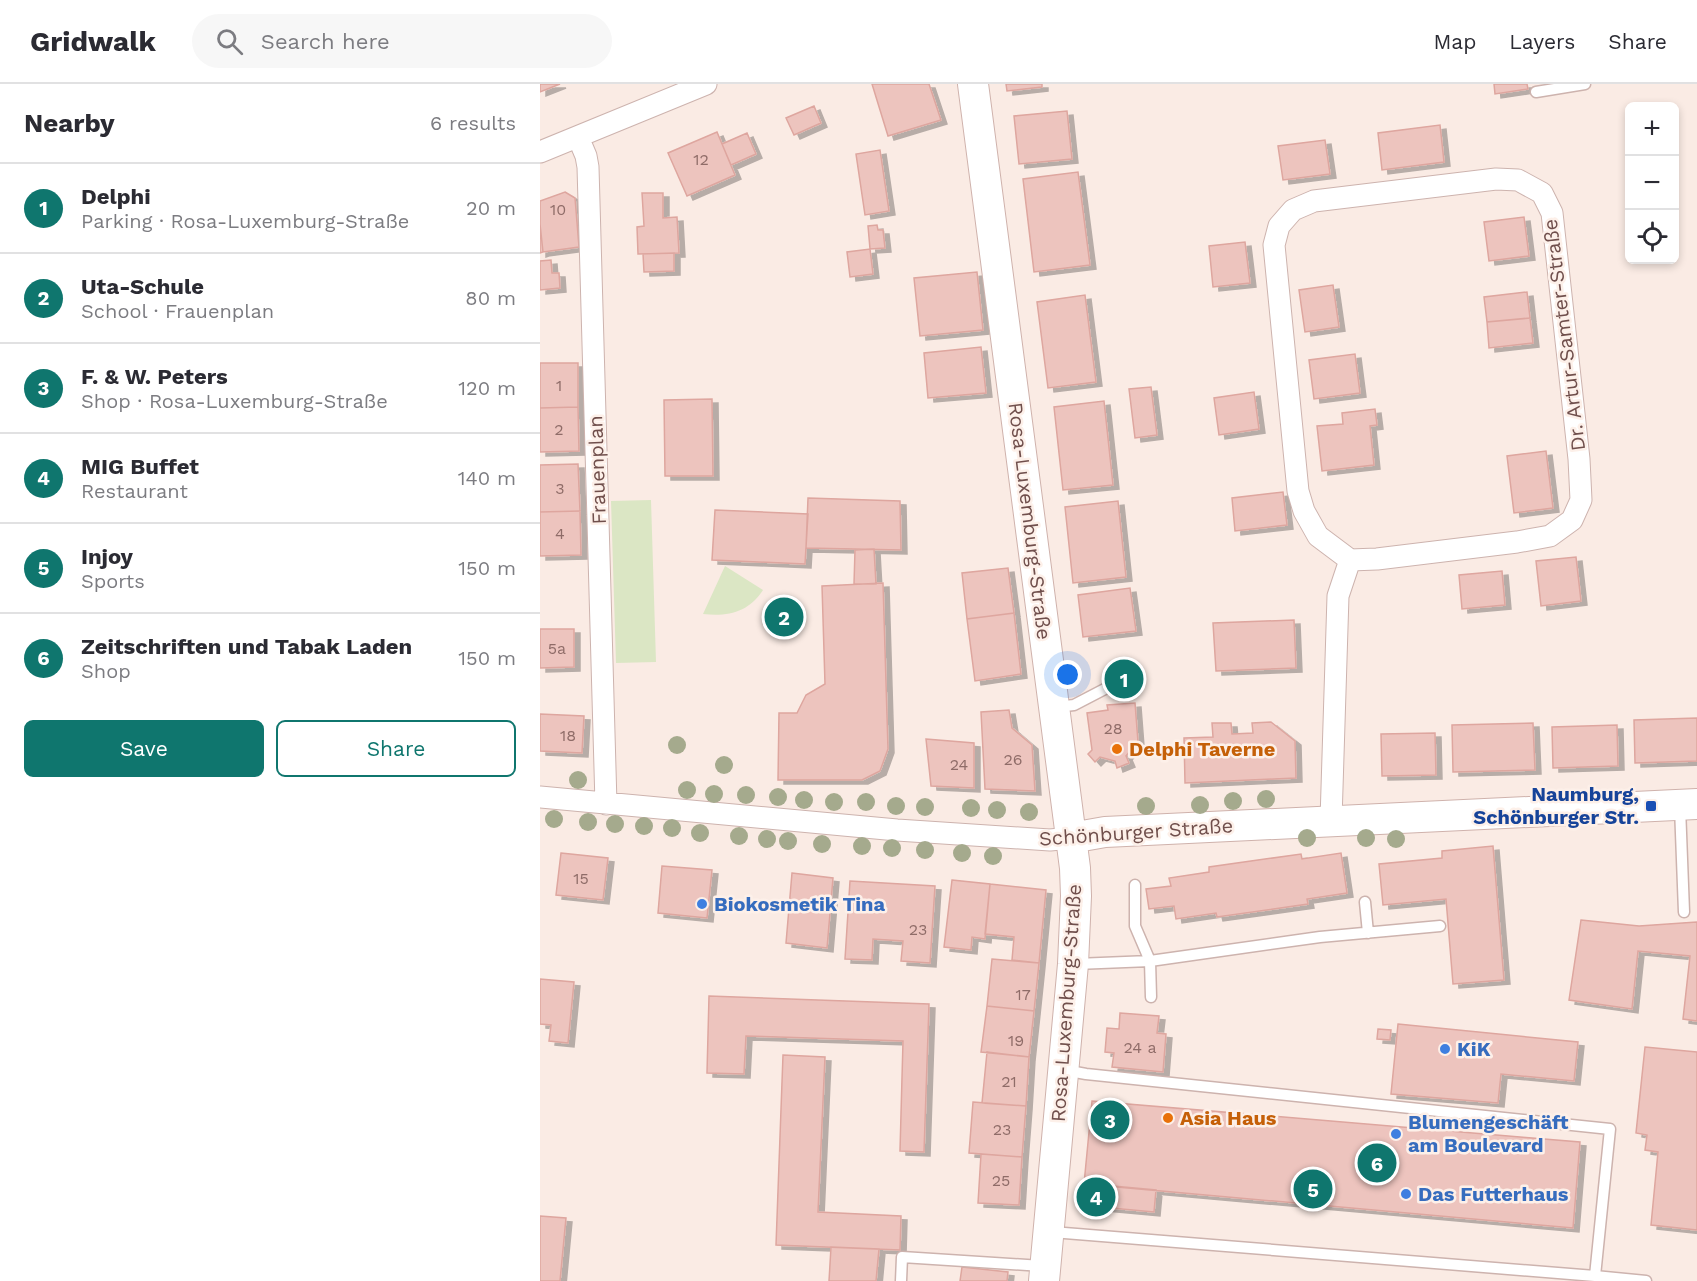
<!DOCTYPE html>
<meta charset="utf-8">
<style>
body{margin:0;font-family:"Work Sans",sans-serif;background:#f7f7f7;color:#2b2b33}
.controls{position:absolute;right:18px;top:18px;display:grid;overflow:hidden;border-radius:9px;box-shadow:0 3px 9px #0003}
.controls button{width:54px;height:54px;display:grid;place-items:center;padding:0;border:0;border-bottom:2px solid #e1e1e2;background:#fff;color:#2b2b33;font:30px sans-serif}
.you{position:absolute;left:528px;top:591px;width:21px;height:21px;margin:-15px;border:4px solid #fff;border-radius:50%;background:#1a73e8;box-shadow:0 0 0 9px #1a73e833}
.badge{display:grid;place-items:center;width:39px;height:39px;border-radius:50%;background:#0f766e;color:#fff;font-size:20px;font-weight:700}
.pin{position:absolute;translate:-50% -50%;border:3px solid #fff;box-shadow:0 2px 6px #0006}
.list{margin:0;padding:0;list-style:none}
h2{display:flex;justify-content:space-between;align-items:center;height:78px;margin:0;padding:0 24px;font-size:26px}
h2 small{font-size:20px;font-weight:400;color:#7c7c81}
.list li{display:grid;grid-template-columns:39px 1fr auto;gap:18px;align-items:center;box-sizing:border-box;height:90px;padding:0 24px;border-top:2px solid #e1e1e2}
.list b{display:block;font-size:22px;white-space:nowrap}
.list p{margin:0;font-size:20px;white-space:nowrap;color:#7c7c81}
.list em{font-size:20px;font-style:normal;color:#7c7c81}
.actions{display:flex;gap:12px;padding:18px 24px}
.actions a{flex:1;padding:14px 0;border:2px solid #0f766e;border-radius:9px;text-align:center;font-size:21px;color:#0f766e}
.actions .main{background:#0f766e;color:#fff}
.icon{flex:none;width:33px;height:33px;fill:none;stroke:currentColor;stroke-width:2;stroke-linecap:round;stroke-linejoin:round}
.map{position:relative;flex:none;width:1157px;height:1197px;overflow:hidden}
header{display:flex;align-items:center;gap:36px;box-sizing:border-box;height:84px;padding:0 30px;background:#fff;border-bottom:2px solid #e1e1e2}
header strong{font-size:28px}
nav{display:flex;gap:33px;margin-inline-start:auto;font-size:21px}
.search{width:420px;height:54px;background:#f7f7f7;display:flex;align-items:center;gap:15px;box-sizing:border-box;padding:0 21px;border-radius:33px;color:#7c7c81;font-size:22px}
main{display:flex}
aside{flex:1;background:#fff}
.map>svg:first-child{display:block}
.green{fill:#dbe6c4}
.building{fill:#edc4be;stroke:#dea69f;stroke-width:1.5;filter:url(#shadow)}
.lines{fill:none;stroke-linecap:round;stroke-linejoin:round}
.service-casing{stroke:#cdb3ae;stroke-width:13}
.minor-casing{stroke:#cdb3ae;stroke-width:23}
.secondary-casing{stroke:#cfb2ac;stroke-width:32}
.service{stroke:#fff;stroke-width:10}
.minor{stroke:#fff;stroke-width:21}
.secondary{stroke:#fff;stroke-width:30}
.tree{fill:#a5aa8d}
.food-dot{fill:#e8710a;stroke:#fdf0e9;stroke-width:2}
.transit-dot{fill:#1a4fb4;stroke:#fdf0e9;stroke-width:2}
.shop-dot{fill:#3f7fe0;stroke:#fdf0e9;stroke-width:2}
.labels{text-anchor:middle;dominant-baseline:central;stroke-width:5;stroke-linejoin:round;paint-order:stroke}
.number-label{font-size:16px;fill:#8f6c68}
.street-label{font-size:20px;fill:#704f4c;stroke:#fdf0e9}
.food-label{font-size:20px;font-weight:bold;fill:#c56008;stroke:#fdf0e9;text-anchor:start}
.transit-label{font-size:20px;font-weight:bold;fill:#164399;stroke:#fdf0e9;text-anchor:end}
.shop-label{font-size:20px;font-weight:bold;fill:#366cbe;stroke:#fdf0e9;text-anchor:start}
</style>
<header>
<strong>Gridwalk</strong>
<div class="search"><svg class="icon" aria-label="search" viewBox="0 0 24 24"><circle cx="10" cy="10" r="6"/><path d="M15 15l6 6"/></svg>Search here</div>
<nav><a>Map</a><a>Layers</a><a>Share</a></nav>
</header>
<main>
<aside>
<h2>Nearby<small>6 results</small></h2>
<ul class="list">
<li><span class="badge">1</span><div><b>Delphi</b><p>Parking · Rosa-Luxemburg-Straße</p></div><em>20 m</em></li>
<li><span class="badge">2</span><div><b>Uta-Schule</b><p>School · Frauenplan</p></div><em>80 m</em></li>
<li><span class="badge">3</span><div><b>F. &amp; W. Peters</b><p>Shop · Rosa-Luxemburg-Straße</p></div><em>120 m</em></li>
<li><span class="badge">4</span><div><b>MIG Buffet</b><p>Restaurant</p></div><em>140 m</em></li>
<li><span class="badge">5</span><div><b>Injoy</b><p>Sports</p></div><em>150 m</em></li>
<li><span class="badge">6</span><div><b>Zeitschriften und Tabak Laden</b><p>Shop</p></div><em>150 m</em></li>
</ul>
<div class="actions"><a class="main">Save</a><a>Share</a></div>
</aside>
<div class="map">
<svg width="1157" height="1197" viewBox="0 0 1157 1197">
<defs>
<filter id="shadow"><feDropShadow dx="6" dy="4" stdDeviation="0" flood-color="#0004"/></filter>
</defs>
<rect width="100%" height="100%" fill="#faebe4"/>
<path class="green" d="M 111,416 L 116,578 L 76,579 L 71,417 Z
M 185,482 L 223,506 C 209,528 188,533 163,530 Z"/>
<path class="building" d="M 0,0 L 20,0 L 0,8 Z
M 332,0 L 389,0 L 401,36 L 348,52 Z
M 466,0 L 502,0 L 502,3 L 467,7 Z
M 954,0 L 987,0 L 988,5 L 955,10 Z
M 274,22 L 281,39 L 254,51 L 246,34 Z
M 527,27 L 532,75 L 479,80 L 474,32 Z
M 900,41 L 904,78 L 842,86 L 838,49 Z
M 177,48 L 195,91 L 147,112 L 128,69 Z
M 207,49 L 216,70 L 191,81 L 182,60 Z
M 785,56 L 790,90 L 743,96 L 738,62 Z
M 340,66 L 349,127 L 325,131 L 316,70 Z
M 538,88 L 550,181 L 494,188 L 483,95 Z
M 25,108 L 35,114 L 39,163 L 3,168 L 0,140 L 0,117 Z
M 102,109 L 123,109 L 123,134 L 137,133 L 139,169 L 98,170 L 97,143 L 104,142 Z
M 984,133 L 989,172 L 949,177 L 944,138 Z
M 0,140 L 3,168 L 0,169 Z
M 337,141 L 338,146 L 343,146 L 345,164 L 330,165 L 328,142 Z
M 705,158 L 710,199 L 673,203 L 669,162 Z
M 330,165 L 333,190 L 310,193 L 307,168 Z
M 134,169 L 134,187 L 104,188 L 103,170 Z
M 11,176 L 12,189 L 19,189 L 20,204 L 0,206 L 0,177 Z
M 437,188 L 443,246 L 380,252 L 374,194 Z
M 793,201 L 799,243 L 765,248 L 759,206 Z
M 987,208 L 990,234 L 947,238 L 944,213 Z
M 545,211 L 556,298 L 508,304 L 497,218 Z
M 990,234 L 993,259 L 949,264 L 947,238 Z
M 441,263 L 446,309 L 388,314 L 384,269 Z
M 815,270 L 820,309 L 774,315 L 769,276 Z
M 0,279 L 38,279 L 38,323 L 0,324 Z
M 611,303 L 617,351 L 595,354 L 589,305 Z
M 714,308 L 719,345 L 679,351 L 674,314 Z
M 172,315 L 173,392 L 125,392 L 124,316 Z
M 564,317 L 573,401 L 523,406 L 514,323 Z
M 38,323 L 39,367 L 0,368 L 0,324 Z
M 835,325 L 837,341 L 830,342 L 834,381 L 782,387 L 777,342 L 803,340 L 802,329 Z
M 1006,367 L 1013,424 L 974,429 L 967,372 Z
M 38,380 L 40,427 L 0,428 L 0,381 Z
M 743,408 L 747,441 L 695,447 L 692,414 Z
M 268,414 L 360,417 L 361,466 L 266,464 Z
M 578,417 L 586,493 L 533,499 L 525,423 Z
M 175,426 L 268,430 L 265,480 L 172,476 Z
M 40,427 L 41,471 L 0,472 L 0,428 Z
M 334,465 L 336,500 L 314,500 L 315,466 Z
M 1036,473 L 1041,517 L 1001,522 L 996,477 Z
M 468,484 L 474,529 L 427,535 L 422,489 Z
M 962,487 L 965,521 L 922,525 L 919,491 Z
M 343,499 L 348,665 L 340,687 L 322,696 L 238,696 L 239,629 L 257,629 L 266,611 L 285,600 L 282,502 Z
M 590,504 L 596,547 L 543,553 L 538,511 Z
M 474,529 L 481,590 L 435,597 L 427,535 Z
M 754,536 L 756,584 L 676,587 L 673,539 Z
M 0,545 L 34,545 L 34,583 L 0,584 Z
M 595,619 L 598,658 L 586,672 L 589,679 L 577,684 L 575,677 L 560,673 L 555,678 L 548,670 L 552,666 L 547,629 L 568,626 L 567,621 Z
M 469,626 L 472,644 L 492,661 L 495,707 L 445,705 L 441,628 Z
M 0,630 L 44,632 L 42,669 L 0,667 Z
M 1157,634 L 1157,677 L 1095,679 L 1094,636 Z
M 731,638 L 755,657 L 756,694 L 645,699 L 644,654 L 673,653 L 672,639 L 691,639 L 692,650 L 713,649 L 712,639 Z
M 993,639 L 995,686 L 913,688 L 912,641 Z
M 1077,641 L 1078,682 L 1013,684 L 1012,643 Z
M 895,649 L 896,691 L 842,692 L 841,650 Z
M 386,655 L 434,659 L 434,704 L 391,702 Z
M 953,762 L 964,896 L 913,900 L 906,815 L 843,821 L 839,780 L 902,774 L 902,767 Z
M 21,769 L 68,774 L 63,816 L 16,811 Z
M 801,769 L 807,809 L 767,815 L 768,820 L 677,833 L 676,829 L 636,835 L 634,822 L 609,825 L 606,805 L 631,802 L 629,794 L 669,788 L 669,783 L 761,770 L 762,775 Z
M 122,782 L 172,786 L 167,834 L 118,829 Z
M 252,789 L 293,794 L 287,864 L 246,859 Z
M 412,796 L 450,800 L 445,855 L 432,853 L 431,866 L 404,863 Z
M 310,797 L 395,802 L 390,879 L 361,877 L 363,857 L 333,855 L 332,876 L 305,875 Z
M 450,800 L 506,806 L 499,879 L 472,876 L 474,853 L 445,850 Z
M 1041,836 L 1099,842 L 1157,838 L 1157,937 L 1143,935 L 1150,872 L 1098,867 L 1092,925 L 1029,916 Z
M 452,875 L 499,879 L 494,927 L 447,922 Z
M 0,895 L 34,898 L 28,959 L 9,957 L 11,941 L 0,940 Z
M 169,912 L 389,920 L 384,1068 L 360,1067 L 363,957 L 206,952 L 204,990 L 167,989 Z
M 447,922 L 494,927 L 489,973 L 441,968 Z
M 580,929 L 619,932 L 617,949 L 626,950 L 623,988 L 572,983 L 574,969 L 565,968 L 567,944 L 579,945 Z
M 858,940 L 1038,958 L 1034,997 L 961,990 L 958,1019 L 851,1010 Z
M 838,945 L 851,946 L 850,956 L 837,955 Z
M 1105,963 L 1157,968 L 1157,1146 L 1111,1141 L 1118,1068 L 1105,1066 L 1107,1051 L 1096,1049 Z
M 447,968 L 489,973 L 486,1022 L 442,1019 Z
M 243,971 L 285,973 L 278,1128 L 361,1132 L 360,1166 L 236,1161 Z
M 552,1017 L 1040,1058 L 1033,1144 L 544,1100 Z
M 433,1018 L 486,1022 L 482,1073 L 429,1069 Z
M 441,1070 L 482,1073 L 479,1121 L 438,1119 Z
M 540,1099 L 616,1106 L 614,1128 L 539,1121 Z
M 0,1132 L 26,1134 L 20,1197 L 0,1197 Z
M 291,1163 L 339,1165 L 336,1197 L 289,1197 Z
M 422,1183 L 468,1188 L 467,1197 L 420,1197 Z"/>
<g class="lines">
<defs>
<path id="service" d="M 996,8 L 1045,0
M 516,623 L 534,621 L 584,595
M 1140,723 L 1144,828
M 595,801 L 595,842 L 610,877 L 611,913
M 825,818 L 828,849
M 536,880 L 610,877 L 780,853 L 900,842
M 524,986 L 546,990 L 1070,1045 L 1055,1192
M 512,1148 L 1055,1192 L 1106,1197
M 361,1197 L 362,1173 L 502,1182"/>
<path id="minor" d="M 38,53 L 46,72 L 48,83 L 66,720
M 0,68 L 166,0
M 956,95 L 978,96 L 1002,109 L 1012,129 L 1039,375 L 1041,416 L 1032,436 L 1010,452 L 977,458 L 837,475 L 810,476 L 778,452 L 764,427 L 758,407 L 734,161 L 739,142 L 753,126 L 774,117 Z
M 0,713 L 357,746 L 510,756 L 531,754
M 791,736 L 798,512 L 810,476"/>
<path id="secondary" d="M 433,0 L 535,784 L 536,812 L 533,880 L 504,1197
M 531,754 L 565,748 L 1157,720"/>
</defs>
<use href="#service" class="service-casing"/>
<use href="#minor" class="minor-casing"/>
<use href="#secondary" class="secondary-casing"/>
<use href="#service" class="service"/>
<use href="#minor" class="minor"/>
<use href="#secondary" class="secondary"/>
</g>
<g class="tree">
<circle cx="137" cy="661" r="9"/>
<circle cx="184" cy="681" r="9"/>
<circle cx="38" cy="696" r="9"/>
<circle cx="147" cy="706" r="9"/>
<circle cx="174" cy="710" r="9"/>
<circle cx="206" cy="711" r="9"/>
<circle cx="238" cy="713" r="9"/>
<circle cx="726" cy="715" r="9"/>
<circle cx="264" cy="716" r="9"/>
<circle cx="693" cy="717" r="9"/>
<circle cx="294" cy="718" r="9"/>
<circle cx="326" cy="718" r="9"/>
<circle cx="660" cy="721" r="9"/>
<circle cx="356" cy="722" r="9"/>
<circle cx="606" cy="722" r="9"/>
<circle cx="385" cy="723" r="9"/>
<circle cx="431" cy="724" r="9"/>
<circle cx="457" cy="726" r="9"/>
<circle cx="489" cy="728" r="9"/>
<circle cx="14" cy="735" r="9"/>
<circle cx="48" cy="738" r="9"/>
<circle cx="75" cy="740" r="9"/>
<circle cx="104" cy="742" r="9"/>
<circle cx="132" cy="744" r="9"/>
<circle cx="160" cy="749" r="9"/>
<circle cx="199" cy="752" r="9"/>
<circle cx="767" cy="754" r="9"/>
<circle cx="826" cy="754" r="9"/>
<circle cx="227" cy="755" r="9"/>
<circle cx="856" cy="755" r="9"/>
<circle cx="248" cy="757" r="9"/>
<circle cx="282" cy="760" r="9"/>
<circle cx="322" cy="762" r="9"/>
<circle cx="352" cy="764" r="9"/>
<circle cx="385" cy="766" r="9"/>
<circle cx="422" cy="769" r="9"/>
<circle cx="453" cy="772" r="9"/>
</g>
<g class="food-dot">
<circle cx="577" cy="665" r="6"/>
<circle cx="628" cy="1034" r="6"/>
</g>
<rect class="transit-dot" x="1105" y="716" width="12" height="12" rx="3"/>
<g class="shop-dot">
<circle cx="162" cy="820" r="6"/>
<circle cx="905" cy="965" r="6"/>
<circle cx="856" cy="1050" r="6"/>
<circle cx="866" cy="1110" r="6"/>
</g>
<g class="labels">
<g class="number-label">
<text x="161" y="75">12</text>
<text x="18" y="125">10</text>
<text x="19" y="301">1</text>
<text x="19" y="345">2</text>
<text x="20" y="404">3</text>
<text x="20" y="449">4</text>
<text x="17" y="564">5a</text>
<text x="573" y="644">28</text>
<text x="28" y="651">18</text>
<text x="473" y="675">26</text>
<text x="419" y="680">24</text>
<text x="41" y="794">15</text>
<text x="378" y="845">23</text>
<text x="483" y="910">17</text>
<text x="476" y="956">19</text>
<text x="600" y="963">24 a</text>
<text x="469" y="997">21</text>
<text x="462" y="1045">23</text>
<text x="461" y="1096">25</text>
</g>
<g class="street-label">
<text transform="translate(1024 251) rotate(-97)">Dr. Artur-Samter-Straße</text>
<text transform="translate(57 386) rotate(-92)">Frauenplan</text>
<text transform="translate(490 437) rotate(83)">Rosa-Luxemburg-Straße</text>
<text transform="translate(596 748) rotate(-4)">Schönburger Straße</text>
<text transform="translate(526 919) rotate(-86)">Rosa-Luxemburg-Straße</text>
</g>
<g class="food-label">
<text x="589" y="665">Delphi Taverne</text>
<text x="640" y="1034">Asia Haus</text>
</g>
<g class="transit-label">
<text x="1099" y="710">Naumburg,<tspan x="1099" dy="23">Schönburger Str.</tspan></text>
</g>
<g class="shop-label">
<text x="174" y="820">Biokosmetik Tina</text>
<text x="917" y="965">KiK</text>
<text x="868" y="1038">Blumengeschäft<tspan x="868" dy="23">am Boulevard</tspan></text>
<text x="878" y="1110">Das Futterhaus</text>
</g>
</g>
</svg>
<div class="controls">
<button>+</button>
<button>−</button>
<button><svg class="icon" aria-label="locate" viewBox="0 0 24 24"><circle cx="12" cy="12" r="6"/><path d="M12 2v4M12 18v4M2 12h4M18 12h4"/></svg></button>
</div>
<div class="you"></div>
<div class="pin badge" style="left:584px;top:595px">1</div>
<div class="pin badge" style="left:244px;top:533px">2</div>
<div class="pin badge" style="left:570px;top:1036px">3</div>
<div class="pin badge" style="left:556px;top:1113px">4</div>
<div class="pin badge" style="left:773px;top:1105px">5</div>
<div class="pin badge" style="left:837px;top:1079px">6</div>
</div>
</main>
